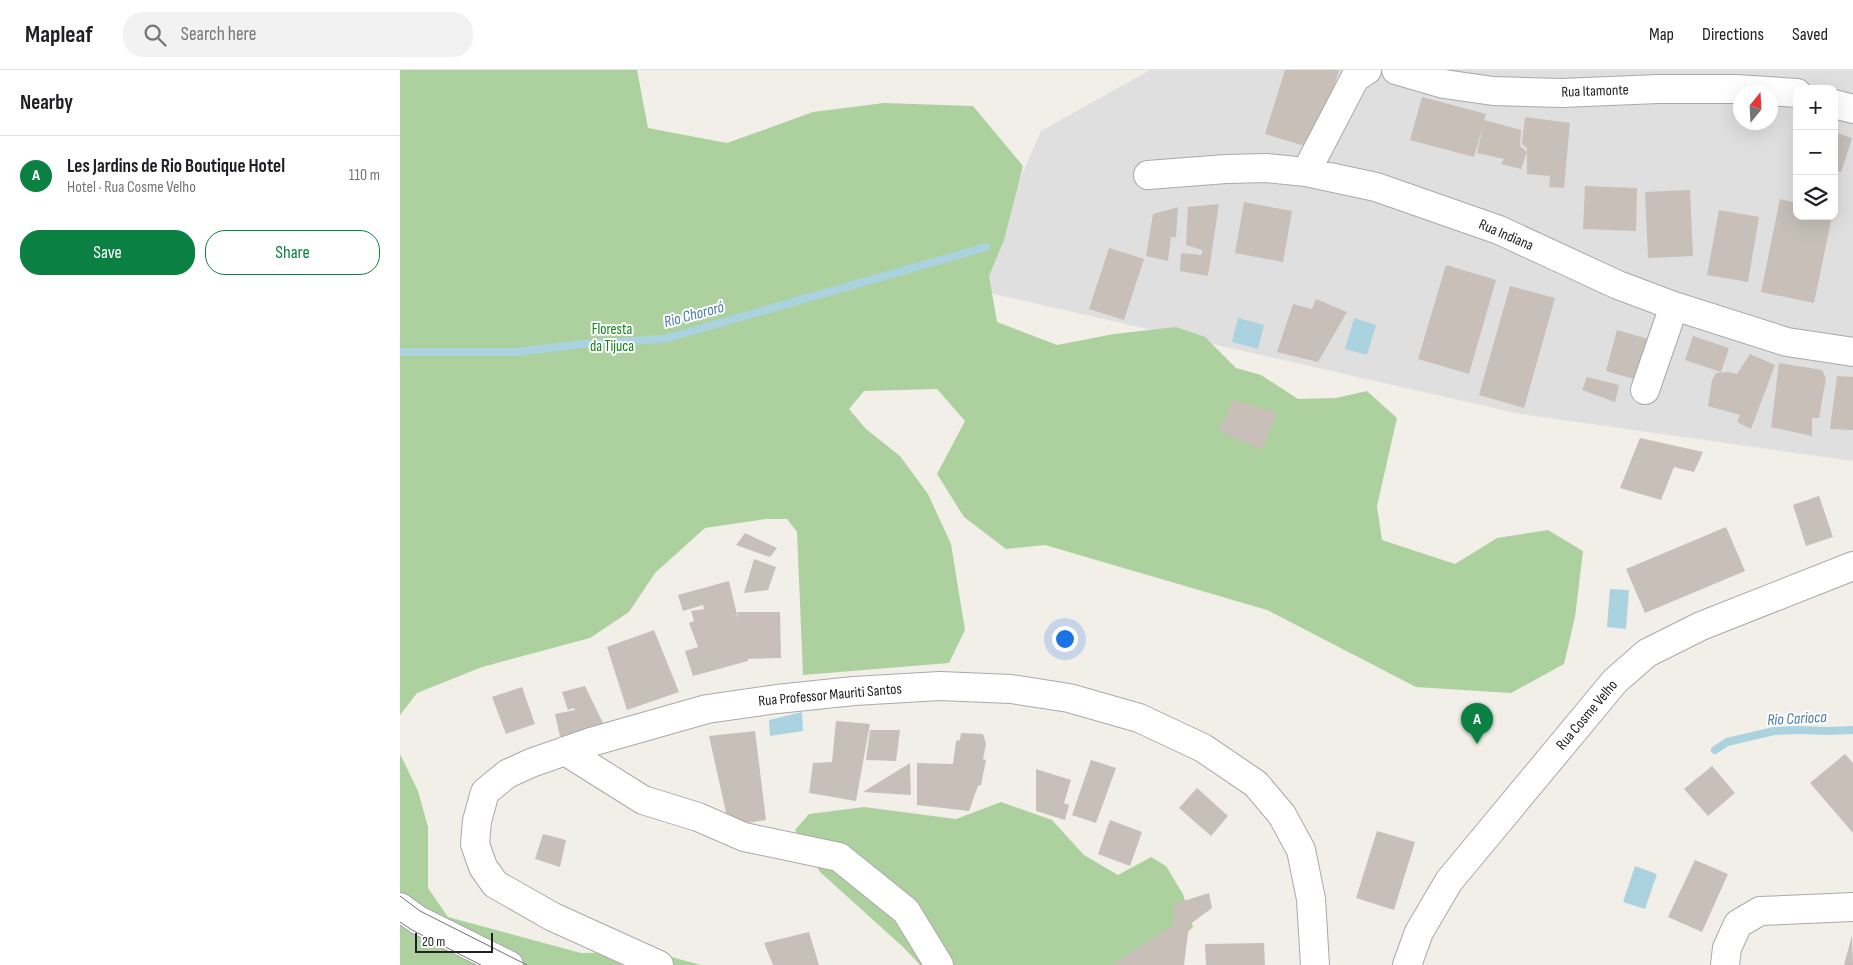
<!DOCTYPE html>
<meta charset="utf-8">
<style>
body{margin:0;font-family:"Sofia Sans Condensed",sans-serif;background:#f2f2f2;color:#202124}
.controls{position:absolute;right:15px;top:15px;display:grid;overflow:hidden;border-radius:10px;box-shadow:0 5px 20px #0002}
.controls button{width:45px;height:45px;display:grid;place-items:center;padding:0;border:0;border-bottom:1px solid #e0e0e0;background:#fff;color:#202124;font:25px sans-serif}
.compass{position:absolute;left:1333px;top:15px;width:45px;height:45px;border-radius:50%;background:#fff;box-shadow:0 5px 20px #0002;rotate:18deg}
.scale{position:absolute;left:15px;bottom:12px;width:78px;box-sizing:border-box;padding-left:5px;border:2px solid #222;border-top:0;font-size:14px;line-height:18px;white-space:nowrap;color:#222;-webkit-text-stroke:4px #fff;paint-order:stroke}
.you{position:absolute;left:664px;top:568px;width:18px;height:18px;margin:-12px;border:4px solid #fff;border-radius:50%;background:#1a73e8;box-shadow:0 0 0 8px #1a73e833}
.badge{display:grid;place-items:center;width:32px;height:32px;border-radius:50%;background:#0b8043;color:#fff;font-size:16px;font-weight:700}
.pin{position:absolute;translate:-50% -41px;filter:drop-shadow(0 1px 2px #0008)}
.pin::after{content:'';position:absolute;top:26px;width:18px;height:15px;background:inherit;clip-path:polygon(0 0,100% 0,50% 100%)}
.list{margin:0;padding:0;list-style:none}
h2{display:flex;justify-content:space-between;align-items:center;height:65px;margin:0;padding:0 20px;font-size:21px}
h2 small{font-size:16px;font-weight:400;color:#757577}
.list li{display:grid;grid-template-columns:32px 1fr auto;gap:15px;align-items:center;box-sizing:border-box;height:80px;padding:0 20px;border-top:1px solid #e0e0e0}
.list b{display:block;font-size:19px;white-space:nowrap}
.list p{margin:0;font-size:16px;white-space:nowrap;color:#757577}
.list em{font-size:16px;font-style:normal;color:#757577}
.actions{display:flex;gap:10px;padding:15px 20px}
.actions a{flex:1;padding:11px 0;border:1px solid #0b8043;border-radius:20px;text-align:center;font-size:18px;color:#0b8043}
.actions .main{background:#0b8043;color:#fff}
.icon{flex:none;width:28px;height:28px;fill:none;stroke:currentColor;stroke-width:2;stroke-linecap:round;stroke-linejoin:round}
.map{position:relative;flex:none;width:1453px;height:895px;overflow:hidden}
header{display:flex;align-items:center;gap:30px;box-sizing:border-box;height:70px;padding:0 25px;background:#fff;border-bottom:1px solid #e0e0e0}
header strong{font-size:24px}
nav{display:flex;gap:28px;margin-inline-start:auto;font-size:18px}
.search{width:350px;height:45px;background:#f2f2f2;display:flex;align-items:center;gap:12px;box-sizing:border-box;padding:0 18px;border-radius:20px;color:#757577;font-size:19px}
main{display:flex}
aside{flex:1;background:#fff}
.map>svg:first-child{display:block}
.residential{fill:#e0dfdf;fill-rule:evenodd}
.forest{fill:#add19e}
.water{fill:#aad3df}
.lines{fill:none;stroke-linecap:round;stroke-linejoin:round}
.stream{stroke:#aad3df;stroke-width:8}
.building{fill:#c7bfb8}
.minor-casing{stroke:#a9a9a9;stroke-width:30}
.minor{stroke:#fff;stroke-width:28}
.tram{stroke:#707070;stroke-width:1}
.labels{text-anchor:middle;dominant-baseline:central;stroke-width:4;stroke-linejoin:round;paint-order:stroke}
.street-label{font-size:15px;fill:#222;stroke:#fff}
.park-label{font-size:15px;fill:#0c8416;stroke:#fff}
.water-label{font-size:16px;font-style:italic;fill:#4a7aab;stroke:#fff}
</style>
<header>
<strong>Mapleaf</strong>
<div class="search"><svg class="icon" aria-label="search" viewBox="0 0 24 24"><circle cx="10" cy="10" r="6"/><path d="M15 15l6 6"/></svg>Search here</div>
<nav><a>Map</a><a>Directions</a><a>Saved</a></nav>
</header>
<main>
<aside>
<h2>Nearby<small></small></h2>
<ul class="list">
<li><span class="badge">A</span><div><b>Les Jardins de Rio Boutique Hotel</b><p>Hotel · Rua Cosme Velho</p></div><em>110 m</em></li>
</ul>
<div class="actions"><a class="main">Save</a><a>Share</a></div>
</aside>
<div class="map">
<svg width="1453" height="895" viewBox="0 0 1453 895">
<rect width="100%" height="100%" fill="#f2efe9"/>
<path class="residential" d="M 750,0 L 1453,0 L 1453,391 L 1120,344 L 572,219 L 641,61 ZM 1397,19 L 1434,19 L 1434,146 L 1397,146 ZM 1340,22 L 1370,22 L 1370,52 L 1340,52 Z"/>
<path class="forest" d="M 0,0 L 237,0 L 248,58 L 327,73 L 413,42 L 484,33 L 573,36 L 623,96 L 604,170 L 589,206 L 597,252 L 657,275 L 714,264 L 776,257 L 805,267 L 836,298 L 861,305 L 898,329 L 936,328 L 967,321 L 997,348 L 977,436 L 982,470 L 1055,494 L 1097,468 L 1148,460 L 1183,481 L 1175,547 L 1164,594 L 1111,623 L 1016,617 L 867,540 L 645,475 L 606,479 L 564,447 L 537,404 L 565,351 L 537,319 L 464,321 L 449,339 L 466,359 L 500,386 L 528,424 L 551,474 L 565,560 L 549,593 L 403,605 L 397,462 L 387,449 L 365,449 L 305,458 L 255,503 L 229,542 L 190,568 L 82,597 L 17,623 L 0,645 Z
M 0,684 L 18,721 L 28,757 L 28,818 L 48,847 L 181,883 L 253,882 L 301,895 L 0,895 Z
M 601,732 L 652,750 L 684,785 L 718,805 L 751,787 L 766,796 L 783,824 L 793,857 L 765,884 L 757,895 L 520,895 L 503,877 L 420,802 L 395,760 L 409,744 L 464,737 L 556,749 Z"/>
<path class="water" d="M 838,248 L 864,255 L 858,279 L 832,272 Z
M 954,248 L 976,255 L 967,285 L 945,279 Z
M 1210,519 L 1229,520 L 1226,559 L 1207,557 Z
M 402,642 L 403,661 L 370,666 L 369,650 Z
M 1235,796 L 1257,804 L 1245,839 L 1223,832 Z"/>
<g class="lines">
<path class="stream" d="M 0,282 L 117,282 L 182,274 L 264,269 L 586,177
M 1315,680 L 1327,672 L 1374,661 L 1399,660 L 1426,661 L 1453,660"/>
</g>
<path class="building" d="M 885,0 L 939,0 L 915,79 L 865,64 Z
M 1022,27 L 1086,44 L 1084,50 L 1121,60 L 1120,76 L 1127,82 L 1121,99 L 1101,94 L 1104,89 L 1077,83 L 1083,56 L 1074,87 L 1010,70 Z
M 1125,47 L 1170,53 L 1164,118 L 1149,117 L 1150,106 L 1127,104 L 1127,78 L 1122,74 Z
M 1434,62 L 1452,68 L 1441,102 L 1434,100 Z
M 1185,116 L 1237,118 L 1236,161 L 1183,159 Z
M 1290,120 L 1293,186 L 1248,188 L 1245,122 Z
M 1380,129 L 1397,133 L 1397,146 L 1432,146 L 1414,233 L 1361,222 Z
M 844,132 L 892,141 L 883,192 L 835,183 Z
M 819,134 L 808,206 L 780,201 L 781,183 L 802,185 L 802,180 L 786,175 L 788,137 Z
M 778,137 L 776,167 L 771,167 L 768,191 L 746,186 L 753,144 Z
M 1319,140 L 1359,147 L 1348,212 L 1307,205 Z
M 709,178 L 744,189 L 724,250 L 689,239 Z
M 1046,195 L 1096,210 L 1069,304 L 1018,289 Z
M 1110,216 L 1155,228 L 1124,338 L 1079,325 Z
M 916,229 L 947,242 L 918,292 L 877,282 L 893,234 L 912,239 Z
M 1217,260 L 1248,269 L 1237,310 L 1206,301 Z
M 1293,266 L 1329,278 L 1321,302 L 1285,290 Z
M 1350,284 L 1375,295 L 1351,359 L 1337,352 L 1340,345 L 1308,336 L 1312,310 L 1316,303 L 1328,302 L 1337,304 Z
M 1379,293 L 1422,300 L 1426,308 L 1419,348 L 1412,348 L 1412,366 L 1371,357 Z
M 1437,306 L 1453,307 L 1453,360 L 1430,359 Z
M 1187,307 L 1219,315 L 1215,332 L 1182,320 Z
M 833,330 L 877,342 L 862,380 L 819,361 Z
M 1240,368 L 1303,382 L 1294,402 L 1274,397 L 1261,430 L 1220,418 Z
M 1419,426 L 1433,467 L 1406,476 L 1393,435 Z
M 1326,457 L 1345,501 L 1245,543 L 1226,499 Z
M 345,463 L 377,478 L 370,487 L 336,475 Z
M 354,489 L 376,497 L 368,520 L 344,523 Z
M 329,511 L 339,553 L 337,542 L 380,542 L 381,588 L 348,589 L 348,591 L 293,606 L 285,581 L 298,577 L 289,553 L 294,551 L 291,541 L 304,539 L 303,535 L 283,541 L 278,525 Z
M 254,560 L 279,622 L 227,640 L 207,577 Z
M 185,616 L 204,655 L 160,667 L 155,644 L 175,640 L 174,638 L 168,640 L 162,622 Z
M 122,617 L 135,654 L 106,664 L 92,627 Z
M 436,651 L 470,654 L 456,731 L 409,723 L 413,693 L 432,692 Z
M 470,660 L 500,660 L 496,691 L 466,690 Z
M 355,661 L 366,750 L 329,756 L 309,666 Z
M 561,663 L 583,664 L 586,674 L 583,689 L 586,690 L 581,715 L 578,716 L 569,741 L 517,735 L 517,693 L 553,694 L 556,671 L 560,670 Z
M 1445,684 L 1453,693 L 1453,763 L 1410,713 Z
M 691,690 L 716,698 L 696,753 L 672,745 Z
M 510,693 L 511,725 L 463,722 Z
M 1312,696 L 1335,723 L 1308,746 L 1284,719 Z
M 636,699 L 671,710 L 664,733 L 669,735 L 665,750 L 636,741 Z
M 797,718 L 828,746 L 811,766 L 779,738 Z
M 710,750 L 742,762 L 730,796 L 698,784 Z
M 977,761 L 1015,772 L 994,840 L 956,828 Z
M 143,764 L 166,770 L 160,797 L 135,789 Z
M 1295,790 L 1328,804 L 1302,862 L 1268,847 Z
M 809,823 L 812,838 L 789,855 L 784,895 L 712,895 L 773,855 L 774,834 Z
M 409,862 L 419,895 L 373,895 L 364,873 Z
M 1452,865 L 1453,895 L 1444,895 Z
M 864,873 L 865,895 L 806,895 L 805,874 Z"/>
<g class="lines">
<defs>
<path id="minor" d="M 996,0 L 1044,14 L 1093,21 L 1162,23 L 1258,19 L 1336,19 L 1397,23
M 1434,34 L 1453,39
M 906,102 L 955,8 L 967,0
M 748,105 L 826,99 L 866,98 L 906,102 L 976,117 L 1099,160 L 1218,215 L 1274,236 L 1387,272 L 1453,282
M 1245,320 L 1274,236
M 165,681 L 243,730 L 298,747 L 344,767 L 439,787 L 506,841 L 539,895
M 0,837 L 18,850 L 109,895
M 259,895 L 153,847 L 95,814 L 83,797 L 75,774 L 77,751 L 85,722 L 107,704 L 131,693 L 191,672 L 307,639 L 377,629 L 454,621 L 540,616 L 611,619 L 669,628 L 739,648 L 803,678 L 856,714 L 882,745 L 901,780 L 911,829 L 915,895
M 1007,895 L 1019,862 L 1049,811 L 1215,611 L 1247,583 L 1301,556 L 1453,496
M 1325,895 L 1327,878 L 1338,854 L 1360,841 L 1453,837"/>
</defs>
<use href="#minor" class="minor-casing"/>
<use href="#minor" class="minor"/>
<path class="tram" d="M 0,826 L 20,841 L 127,895
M 0,852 L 12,860 L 81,895"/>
</g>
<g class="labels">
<g class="street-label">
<text transform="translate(1195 21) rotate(-2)">Rua Itamonte</text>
<text transform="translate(1106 165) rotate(23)">Rua Indiana</text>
<text transform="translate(430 625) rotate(-5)">Rua Professor Mauriti Santos</text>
<text transform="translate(1187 645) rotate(-50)">Rua Cosme Velho</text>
</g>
<g class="park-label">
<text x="212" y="259">Floresta<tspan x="212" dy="17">da Tijuca</tspan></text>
</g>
<g class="water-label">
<text transform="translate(294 245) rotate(-15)">Rio Chororó</text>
<text transform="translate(1397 649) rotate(-3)">Rio Carioca</text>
</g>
</g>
</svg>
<div class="controls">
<button>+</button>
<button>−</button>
<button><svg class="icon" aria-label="layers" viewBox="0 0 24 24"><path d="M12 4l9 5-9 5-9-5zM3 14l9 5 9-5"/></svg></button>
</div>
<svg class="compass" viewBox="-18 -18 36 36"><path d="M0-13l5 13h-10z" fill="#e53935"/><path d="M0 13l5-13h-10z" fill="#757577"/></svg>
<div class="scale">20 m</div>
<div class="you"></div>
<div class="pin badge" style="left:1077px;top:674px">A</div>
</div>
</main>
